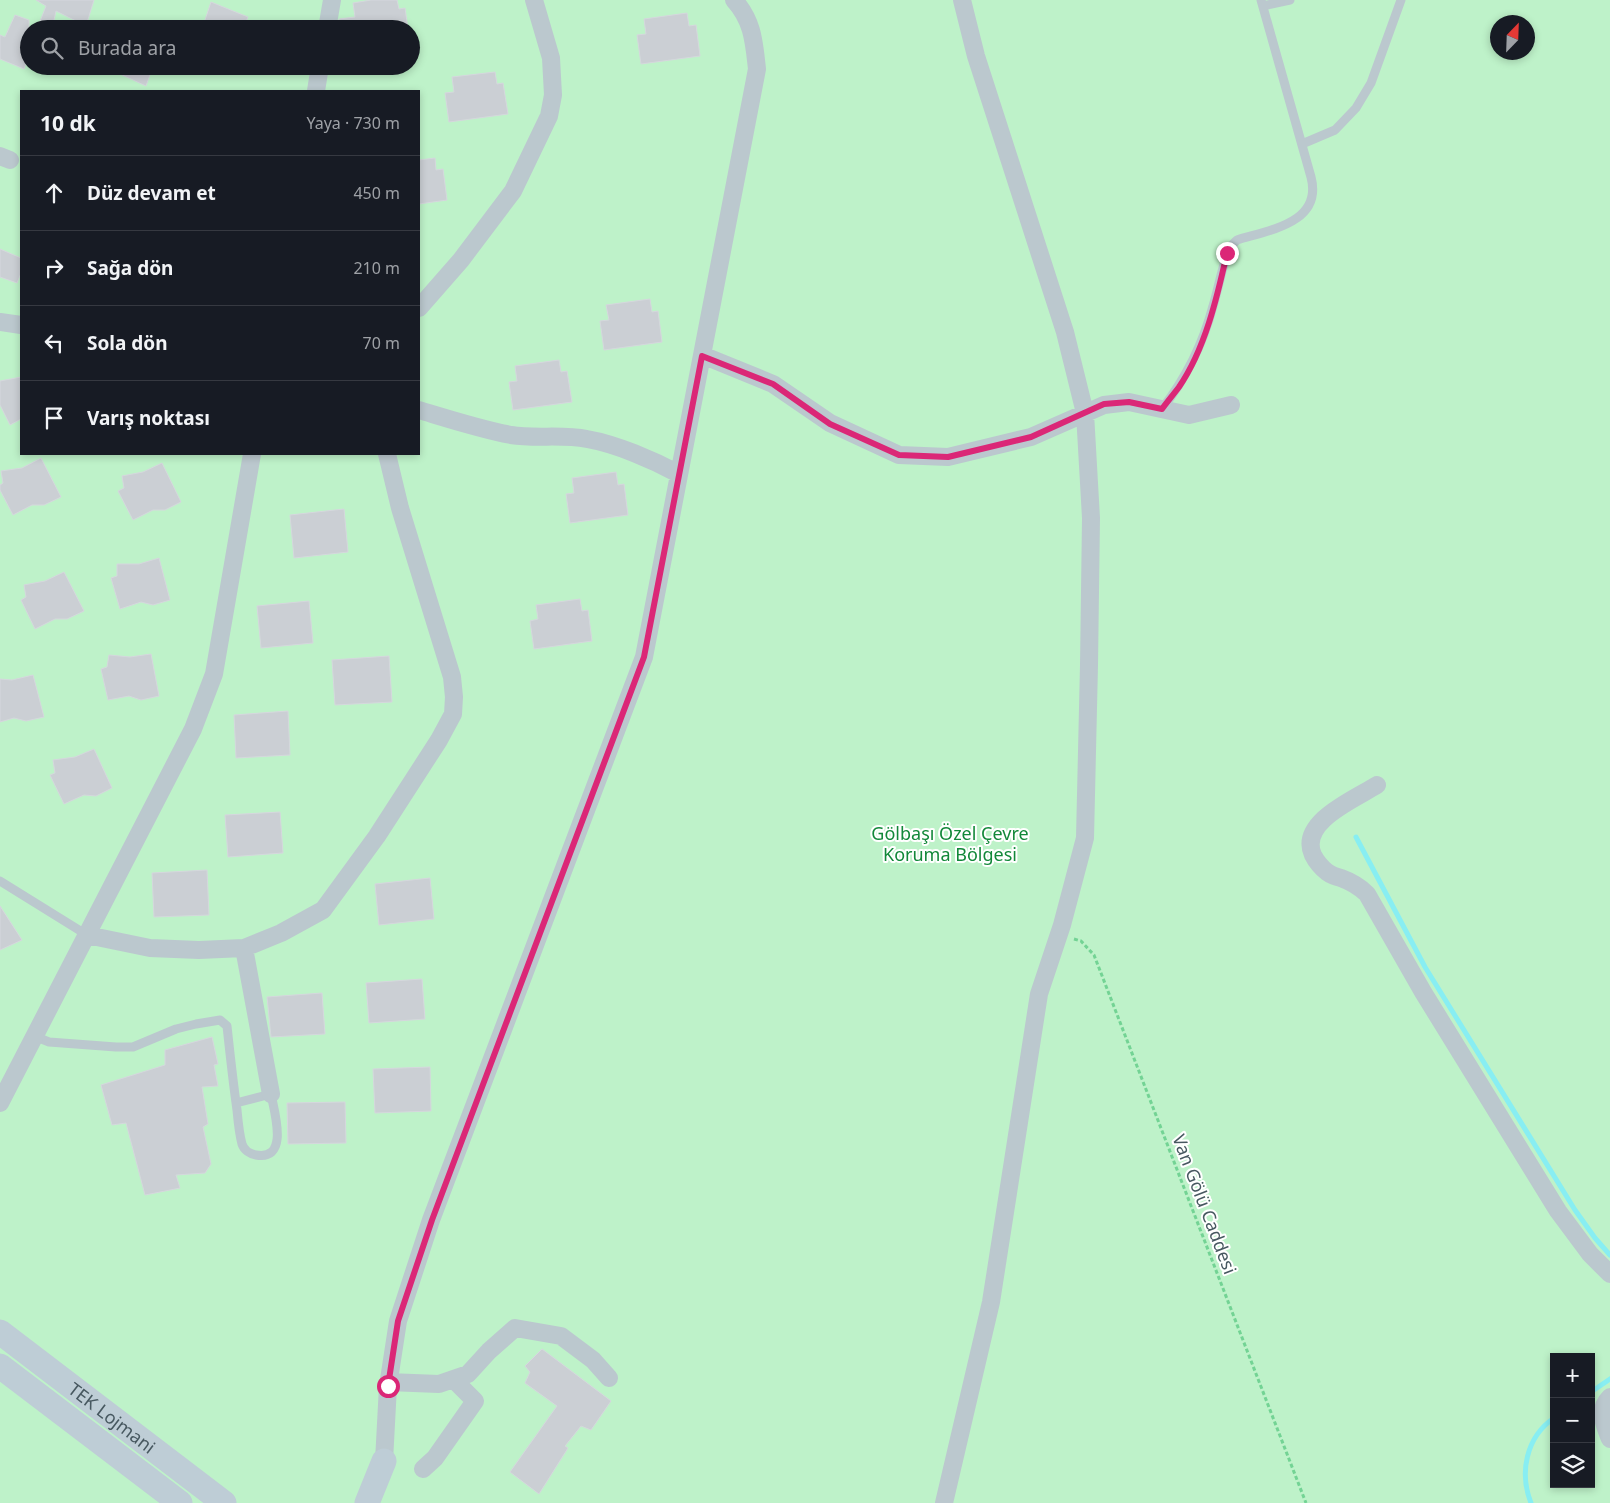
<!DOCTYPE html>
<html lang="tr">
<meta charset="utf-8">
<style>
body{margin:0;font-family:"Noto Sans",sans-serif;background:#242831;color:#f1f3f6}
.controls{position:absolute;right:15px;bottom:15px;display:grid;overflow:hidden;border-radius:0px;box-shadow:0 2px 8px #0003}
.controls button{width:45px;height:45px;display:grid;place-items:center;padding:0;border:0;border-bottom:1px solid #363941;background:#171b24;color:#f1f3f6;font:25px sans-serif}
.compass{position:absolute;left:1490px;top:15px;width:45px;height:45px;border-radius:50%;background:#171b24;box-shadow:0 2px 8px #0003;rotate:23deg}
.stop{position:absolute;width:15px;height:15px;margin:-11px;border:4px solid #db2777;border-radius:50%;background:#fff}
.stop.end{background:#db2777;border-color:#fff;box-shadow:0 1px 5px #0008}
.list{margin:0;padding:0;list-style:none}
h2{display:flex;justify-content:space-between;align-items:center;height:65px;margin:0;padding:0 20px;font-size:21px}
h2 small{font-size:16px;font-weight:400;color:#9ea1a6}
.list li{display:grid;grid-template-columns:32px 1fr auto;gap:15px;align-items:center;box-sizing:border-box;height:75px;padding:0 20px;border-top:1px solid #363941}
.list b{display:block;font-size:19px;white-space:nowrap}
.list em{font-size:16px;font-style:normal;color:#9ea1a6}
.icon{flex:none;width:28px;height:28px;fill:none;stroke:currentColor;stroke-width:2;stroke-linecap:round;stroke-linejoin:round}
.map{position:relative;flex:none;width:1610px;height:1503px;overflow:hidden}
.search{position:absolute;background:#171b24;box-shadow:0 2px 8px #0003;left:20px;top:20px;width:400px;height:55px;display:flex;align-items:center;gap:12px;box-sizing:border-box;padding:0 18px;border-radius:28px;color:#9ea1a6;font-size:19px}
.panel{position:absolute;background:#171b24;box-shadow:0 2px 8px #0003;left:20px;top:90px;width:400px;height:365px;border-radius:0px}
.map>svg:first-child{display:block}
.green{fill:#bef2c9;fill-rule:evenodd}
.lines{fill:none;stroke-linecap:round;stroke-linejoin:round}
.stream{stroke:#88eef2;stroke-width:5}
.building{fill:#cbcfd4;stroke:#d5d8dd}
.path{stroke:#73d394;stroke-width:3;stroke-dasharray:4 2.5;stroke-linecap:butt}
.lane{stroke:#bbc8ce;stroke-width:9}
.street{stroke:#bbc8ce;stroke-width:18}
.secondary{stroke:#becdd6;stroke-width:25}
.route{stroke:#db2777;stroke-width:6}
.labels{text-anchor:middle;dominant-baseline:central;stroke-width:4;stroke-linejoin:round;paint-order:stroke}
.park-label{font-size:18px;fill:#128839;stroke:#fff}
.street-label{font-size:18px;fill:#475860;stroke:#fff}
</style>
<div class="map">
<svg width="1610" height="1503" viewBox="0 0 1610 1503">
<rect width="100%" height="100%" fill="#f3f1f1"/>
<path class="green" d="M 0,0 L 1610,0 L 1610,1503 L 0,1503 ZM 1498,22 L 1528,22 L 1528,52 L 1498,52 ZM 29,29 L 411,29 L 411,66 L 29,66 ZM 21,91 L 419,91 L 419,454 L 21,454 ZM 1554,1357 L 1591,1357 L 1591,1484 L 1554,1484 Z"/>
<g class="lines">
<path class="stream" d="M 1356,837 L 1425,967 L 1575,1210 L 1595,1238 L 1610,1255
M 1591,1392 L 1610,1379
M 1531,1503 C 1519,1473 1526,1437 1554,1418"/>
</g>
<path class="building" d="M 36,0 L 94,0 L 86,26 L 56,11 L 52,29 L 37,29 L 46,6 Z
M 371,0 L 397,0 L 399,9 L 405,8 L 408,29 L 338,29 L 339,19 L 355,17 L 353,3 Z
M 211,2 L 248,17 L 243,29 L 202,29 Z
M 687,13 L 689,26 L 696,25 L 700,56 L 641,64 L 637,35 L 646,34 L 644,19 Z
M 15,15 L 29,20 L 29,55 L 24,69 L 0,59 L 0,35 L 5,37 Z
M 103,66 L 153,66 L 146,86 Z
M 495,72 L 497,84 L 503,83 L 508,114 L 449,122 L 445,93 L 454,92 L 452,77 Z
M 435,158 L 436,170 L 443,169 L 447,200 L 419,204 L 419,160 Z
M 0,249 L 21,258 L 21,273 L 17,283 L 0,277 Z
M 650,299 L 652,312 L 658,311 L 662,342 L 604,350 L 600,321 L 609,320 L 606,305 Z
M 559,360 L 561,372 L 567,371 L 572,402 L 513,410 L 509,382 L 517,381 L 515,366 Z
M 21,377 L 21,419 L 10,425 L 0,405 L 0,381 Z
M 41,458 L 61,497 L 44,505 L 32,505 L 13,515 L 0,490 L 0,485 L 3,483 L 1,471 L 22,468 Z
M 162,463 L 181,502 L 165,510 L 153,510 L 133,520 L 118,491 L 124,488 L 122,476 L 143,472 Z
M 616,472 L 618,485 L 624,484 L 628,515 L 570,523 L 566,494 L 574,493 L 572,478 Z
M 344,509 L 348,552 L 294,558 L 290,515 Z
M 159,558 L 170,600 L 153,605 L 141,602 L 120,609 L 111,578 L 117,576 L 117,564 L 139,564 Z
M 64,572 L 84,611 L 67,619 L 55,619 L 35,629 L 21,600 L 26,597 L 24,585 L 45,581 Z
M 580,599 L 582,611 L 588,610 L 592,641 L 534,649 L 530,621 L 538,619 L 536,605 Z
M 309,601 L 313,643 L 261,648 L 257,606 Z
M 151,654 L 159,696 L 141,700 L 129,696 L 108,700 L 101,669 L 107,667 L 109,655 L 130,657 Z
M 389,656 L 392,702 L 335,705 L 332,660 Z
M 33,675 L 44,717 L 26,721 L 14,718 L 0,722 L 0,679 L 12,680 Z
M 288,711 L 290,755 L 236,758 L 234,715 Z
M 94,749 L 112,788 L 96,796 L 84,795 L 64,804 L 50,775 L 55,773 L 53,760 L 75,757 Z
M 280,812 L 283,853 L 228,857 L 225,815 Z
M 207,870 L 209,915 L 154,917 L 152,873 Z
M 430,878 L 434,919 L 379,925 L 375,884 Z
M 0,906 L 22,940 L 0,950 Z
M 422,979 L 425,1019 L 369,1023 L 366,983 Z
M 322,993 L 325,1034 L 271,1037 L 267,997 Z
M 212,1037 L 218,1064 L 214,1065 L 218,1086 L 202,1087 L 208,1124 L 203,1127 L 211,1164 L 205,1173 L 176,1175 L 180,1188 L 145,1195 L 126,1123 L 112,1125 L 101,1085 L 165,1065 L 165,1050 Z
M 430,1067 L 431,1111 L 375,1113 L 373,1069 Z
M 345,1102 L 346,1143 L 288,1144 L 287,1103 Z
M 542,1349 L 611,1401 L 591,1430 L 581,1426 L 565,1446 L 568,1448 L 539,1494 L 510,1472 L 557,1406 L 525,1383 L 530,1372 L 525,1366 Z"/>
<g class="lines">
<path class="path" d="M 1074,939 L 1081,941 L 1094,955 L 1306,1503"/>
<path class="lane" d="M 1263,6 L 1290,0
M 1302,144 L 1335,130 L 1356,108 L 1371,83 L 1401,0
M 1162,409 C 1186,378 1203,344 1213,306 C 1219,287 1222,265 1230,247 L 1237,240 C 1269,230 1323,223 1311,177 L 1261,0
M 0,881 L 87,935
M 34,1036 L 49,1042 L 116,1047 L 133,1047 L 176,1029 L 196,1024 L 220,1020 L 227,1026 C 230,1054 233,1082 237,1110 C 238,1121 239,1133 242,1144 C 244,1150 250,1154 256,1155 C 290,1161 274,1111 271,1094 L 236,1103"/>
<path class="street" d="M 327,29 L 332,0
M 316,91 L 320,66
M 0,156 L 10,160
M 419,308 L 461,260 L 513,191 L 549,116 L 553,95 L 551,58 L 534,0
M 0,322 L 21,325
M 702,355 L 773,384 L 830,423 L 899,455 L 948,457 L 1031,437 L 1104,405 L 1129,402 L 1189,415 L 1231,405
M 419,410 C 449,419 480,429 511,435 C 536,439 562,434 587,439 C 616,444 653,460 679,474
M 1377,785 C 1355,799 1298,822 1313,855 C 1316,861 1322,868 1327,872 C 1331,875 1337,877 1341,878 C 1352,882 1359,886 1367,894 L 1423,992 L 1558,1211 L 1590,1254 L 1610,1274
M 87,935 L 150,948 L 199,950 L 244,948 L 281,933 L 323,910 L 377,836 L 439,740 L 453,714 L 454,697 L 452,677 L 400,508 L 387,454
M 244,948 L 271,1094
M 0,1103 L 193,729 L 214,674 L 252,454
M 388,1382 L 439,1384 L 468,1374 L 489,1351 L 515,1328 L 561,1336 L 593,1360 L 609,1378
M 1610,1397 C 1597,1410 1604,1424 1610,1439
M 384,1461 L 388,1386 L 398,1321 L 431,1220 L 644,657 L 757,69 C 754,42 753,21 734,0
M 423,1469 L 435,1458 L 475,1401 L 453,1379
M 944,1503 L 991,1302 L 1039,994 L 1062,925 L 1085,838 L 1089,665 L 1091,518 L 1085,413 L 1065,332 L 976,56 L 962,0"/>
<g class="secondary">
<path id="s1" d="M 0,1332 L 224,1503"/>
<path d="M 0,1366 L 180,1503"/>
<path d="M 367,1503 L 384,1461"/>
</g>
</g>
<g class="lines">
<path class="route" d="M 388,1386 L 398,1321 L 432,1220 L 644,657 L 702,356 L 773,384 L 830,424 L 899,455 L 948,457 L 1031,437 L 1104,404 L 1129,402 L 1162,409 C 1167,402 1173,395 1179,387 C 1205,349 1217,298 1227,253"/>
</g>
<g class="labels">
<g class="park-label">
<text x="950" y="833">Gölbaşı Özel Çevre<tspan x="950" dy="21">Koruma Bölgesi</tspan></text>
</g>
<g class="street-label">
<text transform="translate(1205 1204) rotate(69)">Van Gölü Caddesi</text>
<text stroke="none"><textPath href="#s1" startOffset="141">TEK Lojmani</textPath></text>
</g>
</g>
</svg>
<div class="controls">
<button>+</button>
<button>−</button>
<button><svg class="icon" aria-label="layers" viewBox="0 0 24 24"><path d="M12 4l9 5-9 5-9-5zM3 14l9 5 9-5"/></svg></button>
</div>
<svg class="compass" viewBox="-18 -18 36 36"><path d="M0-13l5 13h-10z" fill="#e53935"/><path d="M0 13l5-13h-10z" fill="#9ea1a6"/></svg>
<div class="stop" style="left:388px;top:1386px"></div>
<div class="stop end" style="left:1227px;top:253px"></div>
<div class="search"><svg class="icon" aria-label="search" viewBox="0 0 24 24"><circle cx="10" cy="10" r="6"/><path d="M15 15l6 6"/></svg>Burada ara</div>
<section class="panel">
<h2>10 dk<small>Yaya · 730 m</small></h2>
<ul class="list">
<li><svg class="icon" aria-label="ahead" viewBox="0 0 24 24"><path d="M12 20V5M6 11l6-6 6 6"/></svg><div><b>Düz devam et</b></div><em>450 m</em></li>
<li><svg class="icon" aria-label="right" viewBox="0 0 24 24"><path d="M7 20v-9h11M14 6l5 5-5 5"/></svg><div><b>Sağa dön</b></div><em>210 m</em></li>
<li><svg class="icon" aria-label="left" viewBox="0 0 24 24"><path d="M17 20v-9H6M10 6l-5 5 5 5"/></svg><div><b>Sola dön</b></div><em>70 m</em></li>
<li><svg class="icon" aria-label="arrive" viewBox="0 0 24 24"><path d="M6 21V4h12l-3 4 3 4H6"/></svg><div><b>Varış noktası</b></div></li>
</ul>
</section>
</div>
